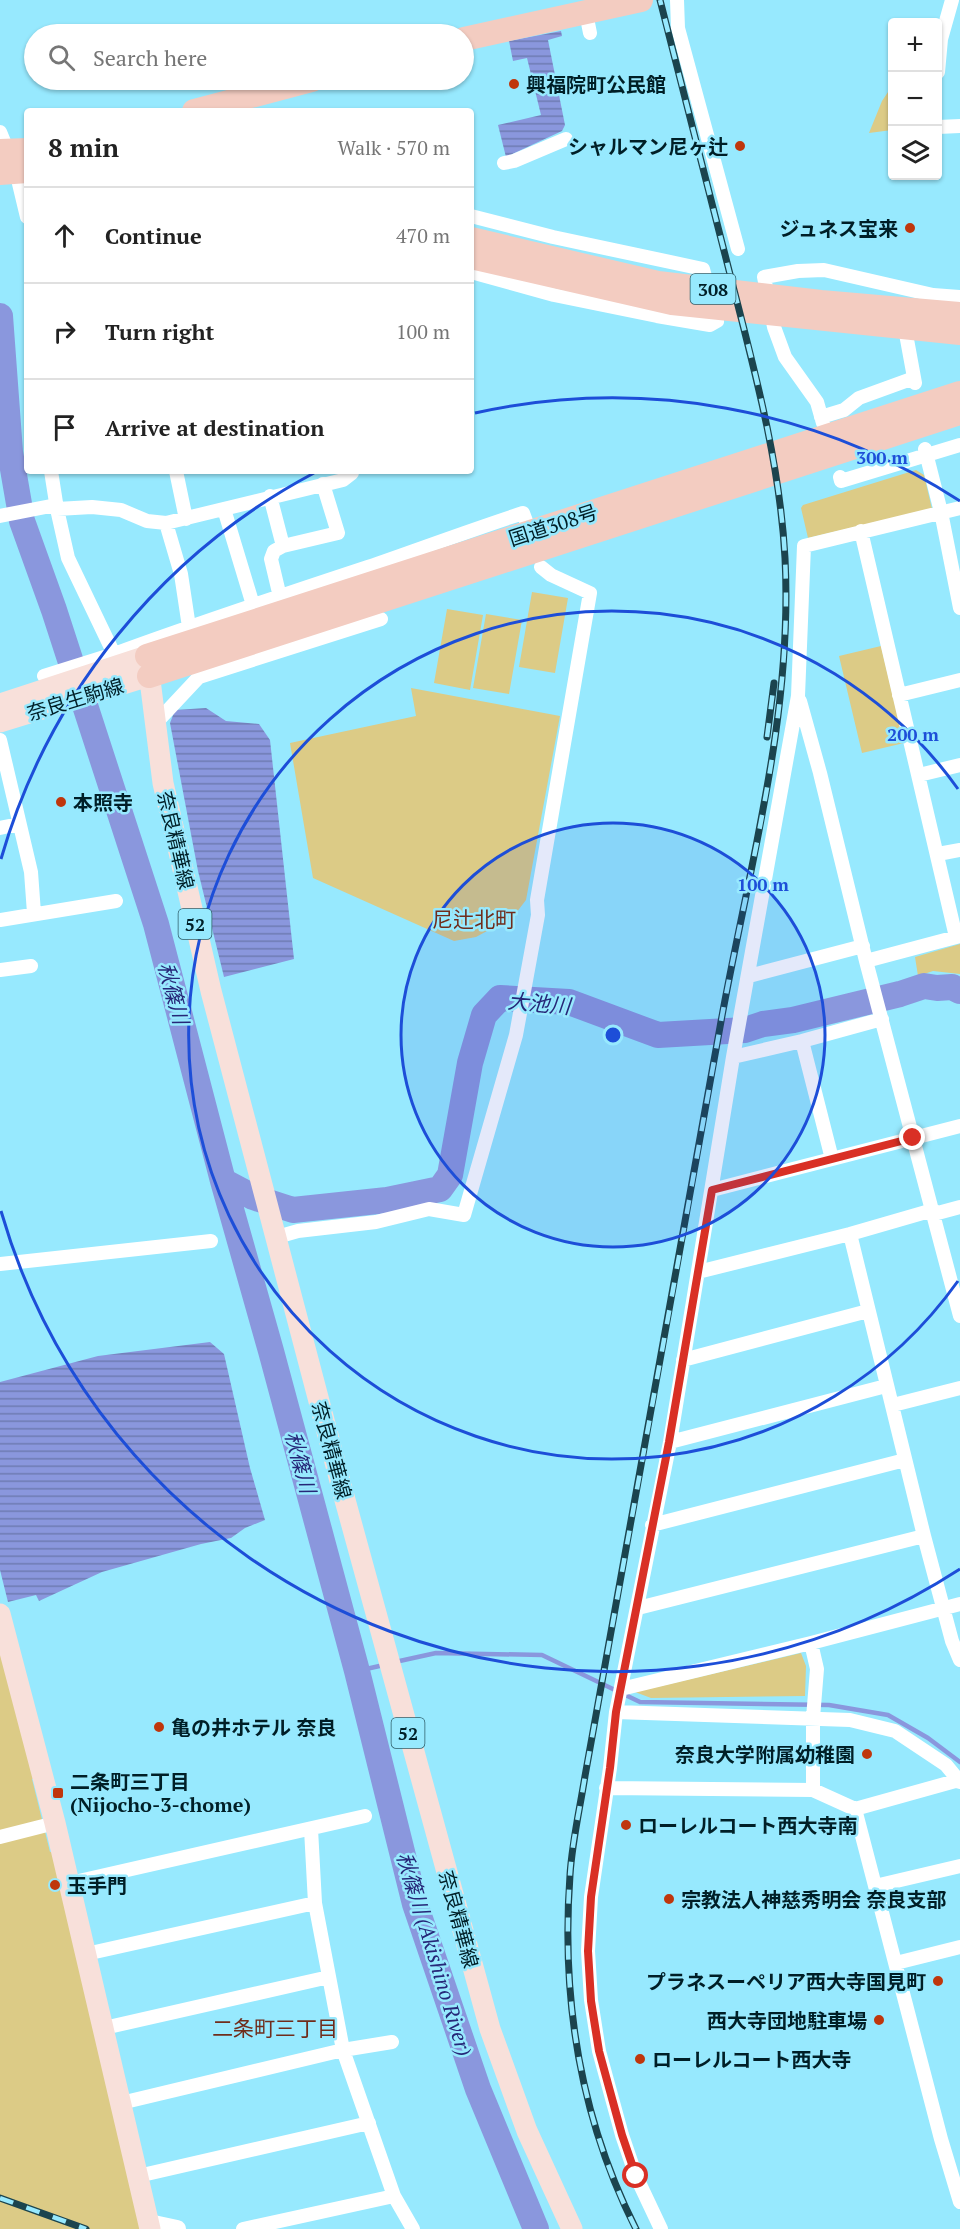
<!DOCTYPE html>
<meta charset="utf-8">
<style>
body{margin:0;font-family:"PT Serif","Noto Sans JP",serif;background:#f2f2f2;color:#222}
.controls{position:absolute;right:18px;top:18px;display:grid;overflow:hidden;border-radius:6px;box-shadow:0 2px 4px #0004}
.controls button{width:54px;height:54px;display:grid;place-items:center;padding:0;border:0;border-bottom:2px solid #e0e0e0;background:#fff;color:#222;font:30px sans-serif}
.stop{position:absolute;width:18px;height:18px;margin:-14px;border:4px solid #d93025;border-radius:50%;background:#fff}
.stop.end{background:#d93025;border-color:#fff;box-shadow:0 2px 6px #0008}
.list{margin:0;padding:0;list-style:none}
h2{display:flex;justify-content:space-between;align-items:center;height:78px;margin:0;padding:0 24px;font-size:26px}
h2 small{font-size:20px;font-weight:400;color:#767676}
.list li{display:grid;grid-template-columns:39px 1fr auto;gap:18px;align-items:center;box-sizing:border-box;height:96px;padding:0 24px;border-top:2px solid #e0e0e0}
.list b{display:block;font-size:22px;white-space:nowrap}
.list em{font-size:20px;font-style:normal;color:#767676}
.icon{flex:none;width:33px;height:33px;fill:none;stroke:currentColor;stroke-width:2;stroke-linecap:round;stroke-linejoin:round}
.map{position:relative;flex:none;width:960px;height:2229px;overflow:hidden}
.search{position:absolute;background:#fff;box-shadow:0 2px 4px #0004;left:24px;top:24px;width:450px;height:66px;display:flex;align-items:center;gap:15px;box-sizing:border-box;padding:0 21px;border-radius:33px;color:#767676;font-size:22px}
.panel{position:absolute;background:#fff;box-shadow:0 2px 4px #0004;left:24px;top:108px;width:450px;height:366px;border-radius:6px}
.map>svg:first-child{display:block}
.park{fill:#dccb86}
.water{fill:url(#water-rules)}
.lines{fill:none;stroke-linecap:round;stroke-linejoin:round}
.stream{stroke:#8a97dd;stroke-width:4.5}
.river{stroke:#8a97dd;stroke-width:26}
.street{stroke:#fff;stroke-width:14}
.secondary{stroke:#fff;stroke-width:18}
.primary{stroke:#f8e0da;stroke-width:21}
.highway{stroke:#f3ccc1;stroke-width:24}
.rail-casing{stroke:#1b444e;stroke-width:7}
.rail{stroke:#97e9fe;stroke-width:4.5;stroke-dasharray:14;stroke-linecap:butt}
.route{stroke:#d93025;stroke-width:8}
.ring{fill:none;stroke:#1d4ed8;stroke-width:3}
.poi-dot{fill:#bf360c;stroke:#97e9fe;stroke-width:2}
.labels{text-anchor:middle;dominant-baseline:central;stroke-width:5;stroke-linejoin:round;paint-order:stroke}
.shield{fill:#97e9fe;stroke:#2d5c68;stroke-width:1.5}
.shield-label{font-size:18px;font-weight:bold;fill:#001f27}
.poi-label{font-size:20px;font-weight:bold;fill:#001f27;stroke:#97e9fe;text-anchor:start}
.street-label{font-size:20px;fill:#001f27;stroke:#97e9fe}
.neighbourhood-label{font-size:21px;fill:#702c1b;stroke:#97e9fe}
.water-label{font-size:21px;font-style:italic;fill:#262778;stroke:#97e9fe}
.centre{fill:#1d4ed8;stroke:#97e9fe;stroke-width:3}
.ring-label{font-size:18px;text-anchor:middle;font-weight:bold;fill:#1d4ed8;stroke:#97e9fe;stroke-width:5;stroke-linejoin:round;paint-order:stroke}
</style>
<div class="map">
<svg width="960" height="2229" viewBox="0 0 960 2229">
<defs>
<pattern id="water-rules" width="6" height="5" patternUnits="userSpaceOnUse" patternTransform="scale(1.5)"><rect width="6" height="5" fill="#8a97dd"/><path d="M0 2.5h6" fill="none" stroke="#6e7bb3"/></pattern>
</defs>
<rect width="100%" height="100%" fill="#97e9fe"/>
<path class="park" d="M 892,86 L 892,130 L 869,133 L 882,101 Z
M 916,470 L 924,475 L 932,509 L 808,538 L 801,508 L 803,505 Z
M 532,592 L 568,598 L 555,673 L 519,667 Z
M 447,609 L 483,615 L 470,690 L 434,683 Z
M 486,614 L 522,620 L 509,694 L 473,688 Z
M 881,646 L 904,743 L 862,753 L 839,656 Z
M 411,688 L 560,716 L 526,900 L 513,917 L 476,937 L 454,941 L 313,878 L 290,743 L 416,716 Z
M 960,944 L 960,974 L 933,971 L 918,976 L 915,957 Z
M 0,1644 L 36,1778 L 32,1779 L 50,1852 L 55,1851 L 143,2229 L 0,2229 Z
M 801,1653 L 806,1666 L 805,1696 L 651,1698 L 635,1692 Z"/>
<path class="water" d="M 561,31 L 562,36 L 548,40 L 565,125 L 562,131 L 506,157 L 498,125 L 541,115 L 527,58 L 513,61 L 509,41 Z
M 206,708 L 226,721 L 259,724 L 270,740 L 294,959 L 224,977 L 198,871 L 170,723 L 175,710 Z
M 210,1342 L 224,1354 L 250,1468 L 265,1520 L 245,1528 L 231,1538 L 201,1544 L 102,1572 L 39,1601 L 36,1595 L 8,1602 L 0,1570 L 0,1382 L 98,1356 Z"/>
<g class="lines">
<path class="stream" d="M 395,1662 L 436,1653 L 542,1655 L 640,1702 L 829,1705 L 888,1715 L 928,1738 L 960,1762
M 357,1671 L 384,1665"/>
<path class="river" d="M 0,316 L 10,452 L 22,521 L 54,610 L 156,924 L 223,1181 L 271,1351 L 357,1671 L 415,1904 L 478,2089 L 536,2229
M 223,1181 L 253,1197 L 293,1210 L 387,1200 L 440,1189 L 450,1175 L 470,1063 L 484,1015 L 500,998 L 569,1002 L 658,1035 L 745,1030 L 763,1024 L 793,1020 L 900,994 L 924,986 L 937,988 L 952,987 L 960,991"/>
<path class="street" d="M 677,0 L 678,28 L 738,249
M 586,13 L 590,33
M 938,72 L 941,39 L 952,0
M 938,127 L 960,126
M 0,132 L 16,171 L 27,217
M 504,163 L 514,161 L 566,139
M 471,216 L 553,237 L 703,269 L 717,321 L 710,325 L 657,316 L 554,295 L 471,272
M 904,323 L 915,383
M 821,417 L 844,410 L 859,398 L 914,378
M 823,423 L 817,402 L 785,357 L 774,327 L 764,277 L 798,271 L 824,270 L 933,295 L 960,297
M 925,449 L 941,512 L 960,608
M 176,471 L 186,519
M 840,477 L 841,481 L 960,445
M 270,496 L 283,546 L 338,533 L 323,484
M 57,509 L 92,507 L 121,510 L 147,521 L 166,523 L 343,480 L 352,473
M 224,509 L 253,605
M 0,516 L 56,505
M 166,523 L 181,574 L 189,627
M 861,531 L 956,937
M 280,597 L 271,559 L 274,551 L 283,546
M 114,654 C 198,623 283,595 368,567 C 420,549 471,530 523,513 L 526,521
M 44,676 L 114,654 L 68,558 L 57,509 L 51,471
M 899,695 L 960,680
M 800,701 L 820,773 L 866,961 L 960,1316
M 155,724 L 199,677 L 381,619
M 0,740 L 31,872 L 34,913
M 919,775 L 960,765
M 0,828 L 19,824
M 938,854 L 960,850
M 0,920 L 116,901
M 866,961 L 960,936
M 0,970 L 31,966
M 749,976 L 863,946
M 802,1041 L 832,1159
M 733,1057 L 802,1041 L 882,1019
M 712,1190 L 960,1126
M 934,1214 L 960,1207
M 850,1234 L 924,1536 L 952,1641 L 960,1660
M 277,1237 L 298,1231 L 376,1222 L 429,1209 L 464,1215 L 516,1035 L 538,915 L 537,900 L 590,593 L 551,575 L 541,567
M 0,1264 L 211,1241
M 698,1272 L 850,1234 L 933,1210
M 683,1360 L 868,1311
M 893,1405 L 960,1388
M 670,1442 L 886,1386
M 652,1525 L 905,1460
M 638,1608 L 924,1536
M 811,1643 L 817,1669 L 813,1718 L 813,1790
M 621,1689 L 811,1643 L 960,1604
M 616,1712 L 850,1720 L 895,1731 L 946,1765 L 960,1782
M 606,1788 L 813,1790 L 855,1809 L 941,2139 L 960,2202
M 855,1809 L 959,1780
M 311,1829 L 315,1903 L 343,2050 L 394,2196 L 413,2229
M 0,1837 L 55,1823
M 70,1883 L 365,1816
M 875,1886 L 960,1866
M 86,1954 L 315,1903
M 896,1963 L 960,1947
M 104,2028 L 329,1977
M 121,2103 L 343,2050 L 392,2042
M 138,2176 L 369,2123
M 243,2229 L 394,2196
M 661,2229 L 636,2176 L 622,2135 L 599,2051 L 591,2000 L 588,1951 L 591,1897 L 610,1768 L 616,1712 L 670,1442 L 733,1057 L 798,696 L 804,546 L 960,508"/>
<path class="secondary" d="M 149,2223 L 177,2229"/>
<path class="primary" d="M 0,704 L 147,656 L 163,783 L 211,991 L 345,1500 L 490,2029 L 527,2131 L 572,2229
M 0,722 L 149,676
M 0,1614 L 55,1823 L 150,2229"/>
<path class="highway" d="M 464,39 L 641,0
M 194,111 L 312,80
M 0,151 L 27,150
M 0,173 L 27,171
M 471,239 L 658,283 L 821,302 L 960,314
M 471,257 L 672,303 L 960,333
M 147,656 L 960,393
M 149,676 L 960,413"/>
<defs>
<path id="rail" d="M 767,737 L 774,683
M 0,2198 L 86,2229
M 636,2229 C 580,2118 561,1998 570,1875 C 572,1842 580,1808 585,1776 C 631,1522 677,1269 722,1016 C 750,864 793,713 785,558 C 780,464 755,372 732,282 C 708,188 684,94 660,0"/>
</defs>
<use href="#rail" class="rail-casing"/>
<use href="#rail" class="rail"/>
</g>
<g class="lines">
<path class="route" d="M 636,2176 L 622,2135 L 599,2051 L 591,2001 L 588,1951 L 591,1897 L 610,1768 L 616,1712 L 669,1442 L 712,1190 L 913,1138"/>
</g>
<circle cx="613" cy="1035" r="212" fill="#1d4ed8" fill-opacity=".12"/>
<g class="ring">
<circle cx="613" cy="1035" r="212"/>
<path d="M958 1281A424 424 0 1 1 958 789"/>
<path d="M960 1569A637 637 0 0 1 1 1211M1 859A637 637 0 0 1 314 473M475 413A637 637 0 0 1 960 501"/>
</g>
<g class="poi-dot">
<circle cx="514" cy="84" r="6"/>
<circle cx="740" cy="146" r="6"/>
<circle cx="910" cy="228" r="6"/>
<circle cx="61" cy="802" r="6"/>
<circle cx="159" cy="1727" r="6"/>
<circle cx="867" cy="1754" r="6"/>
<rect x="52" y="1787" width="12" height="12" rx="3"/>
<circle cx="626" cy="1825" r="6"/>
<circle cx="55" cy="1885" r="6"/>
<circle cx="669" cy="1899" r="6"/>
<circle cx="938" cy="1981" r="6"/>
<circle cx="879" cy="2020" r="6"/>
<circle cx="640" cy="2059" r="6"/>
</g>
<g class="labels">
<g class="shield">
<rect x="690.5" y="274" width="45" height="30" rx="4.5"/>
<rect x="178.5" y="909" width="33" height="30" rx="4.5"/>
<rect x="391.5" y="1718" width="33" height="30" rx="4.5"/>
</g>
<g class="shield-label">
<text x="713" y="289">308</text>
<text x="195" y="924">52</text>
<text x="408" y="1733">52</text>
</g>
<g class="poi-label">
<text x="526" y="84">興福院町公民館</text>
<text x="728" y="146" text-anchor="end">シャルマン尼ヶ辻</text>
<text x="898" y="228" text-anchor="end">ジュネス宝来</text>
<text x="73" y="802">本照寺</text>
<text x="171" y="1727">亀の井ホテル 奈良</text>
<text x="855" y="1754" text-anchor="end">奈良大学附属幼稚園</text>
<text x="70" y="1781">二条町三丁目<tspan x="70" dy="23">(Nijocho-3-chome)</tspan></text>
<text x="638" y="1825">ローレルコート西大寺南</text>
<text x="67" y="1885">玉手門</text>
<text x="681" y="1899">宗教法人神慈秀明会 奈良支部</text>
<text x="926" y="1981" text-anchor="end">プラネスーペリア西大寺国見町</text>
<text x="867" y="2020" text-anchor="end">西大寺団地駐車場</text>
<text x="652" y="2059">ローレルコート西大寺</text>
</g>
<g class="street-label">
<text transform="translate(553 525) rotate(-18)">国道308号</text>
<text transform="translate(75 699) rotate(-17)">奈良生駒線</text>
<text transform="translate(176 840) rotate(77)">奈良精華線</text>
<text transform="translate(332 1450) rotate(75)">奈良精華線</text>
<text transform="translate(459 1919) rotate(75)">奈良精華線</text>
</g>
<g class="neighbourhood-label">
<text x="474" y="919">尼辻北町</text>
<text x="275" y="2028">二条町三丁目</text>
</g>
<g class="water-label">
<text transform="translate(174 993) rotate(75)">秋篠川</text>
<text transform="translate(539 1003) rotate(5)">大池川</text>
<text transform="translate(301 1462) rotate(75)">秋篠川</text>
<text transform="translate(435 1954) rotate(73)">秋篠川 (Akishino River)</text>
</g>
</g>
<circle cx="613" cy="1035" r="9" class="centre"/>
<g class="ring-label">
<text x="882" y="464">300 m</text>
<text x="913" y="741">200 m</text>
<text x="763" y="891">100 m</text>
</g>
</svg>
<div class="controls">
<button>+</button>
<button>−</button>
<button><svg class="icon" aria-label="layers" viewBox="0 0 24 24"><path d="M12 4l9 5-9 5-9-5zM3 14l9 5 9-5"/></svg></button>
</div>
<div class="stop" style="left:636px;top:2176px"></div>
<div class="stop end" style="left:913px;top:1138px"></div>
<div class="search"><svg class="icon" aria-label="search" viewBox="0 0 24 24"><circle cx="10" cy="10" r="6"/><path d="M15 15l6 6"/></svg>Search here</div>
<section class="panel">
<h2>8 min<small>Walk · 570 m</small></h2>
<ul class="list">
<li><svg class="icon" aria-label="ahead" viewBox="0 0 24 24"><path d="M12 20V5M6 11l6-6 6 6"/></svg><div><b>Continue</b></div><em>470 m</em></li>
<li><svg class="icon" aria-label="right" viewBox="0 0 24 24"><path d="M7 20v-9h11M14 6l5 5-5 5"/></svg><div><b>Turn right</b></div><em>100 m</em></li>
<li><svg class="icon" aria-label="arrive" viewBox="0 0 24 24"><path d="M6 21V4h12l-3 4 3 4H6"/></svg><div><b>Arrive at destination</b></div></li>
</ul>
</section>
</div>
